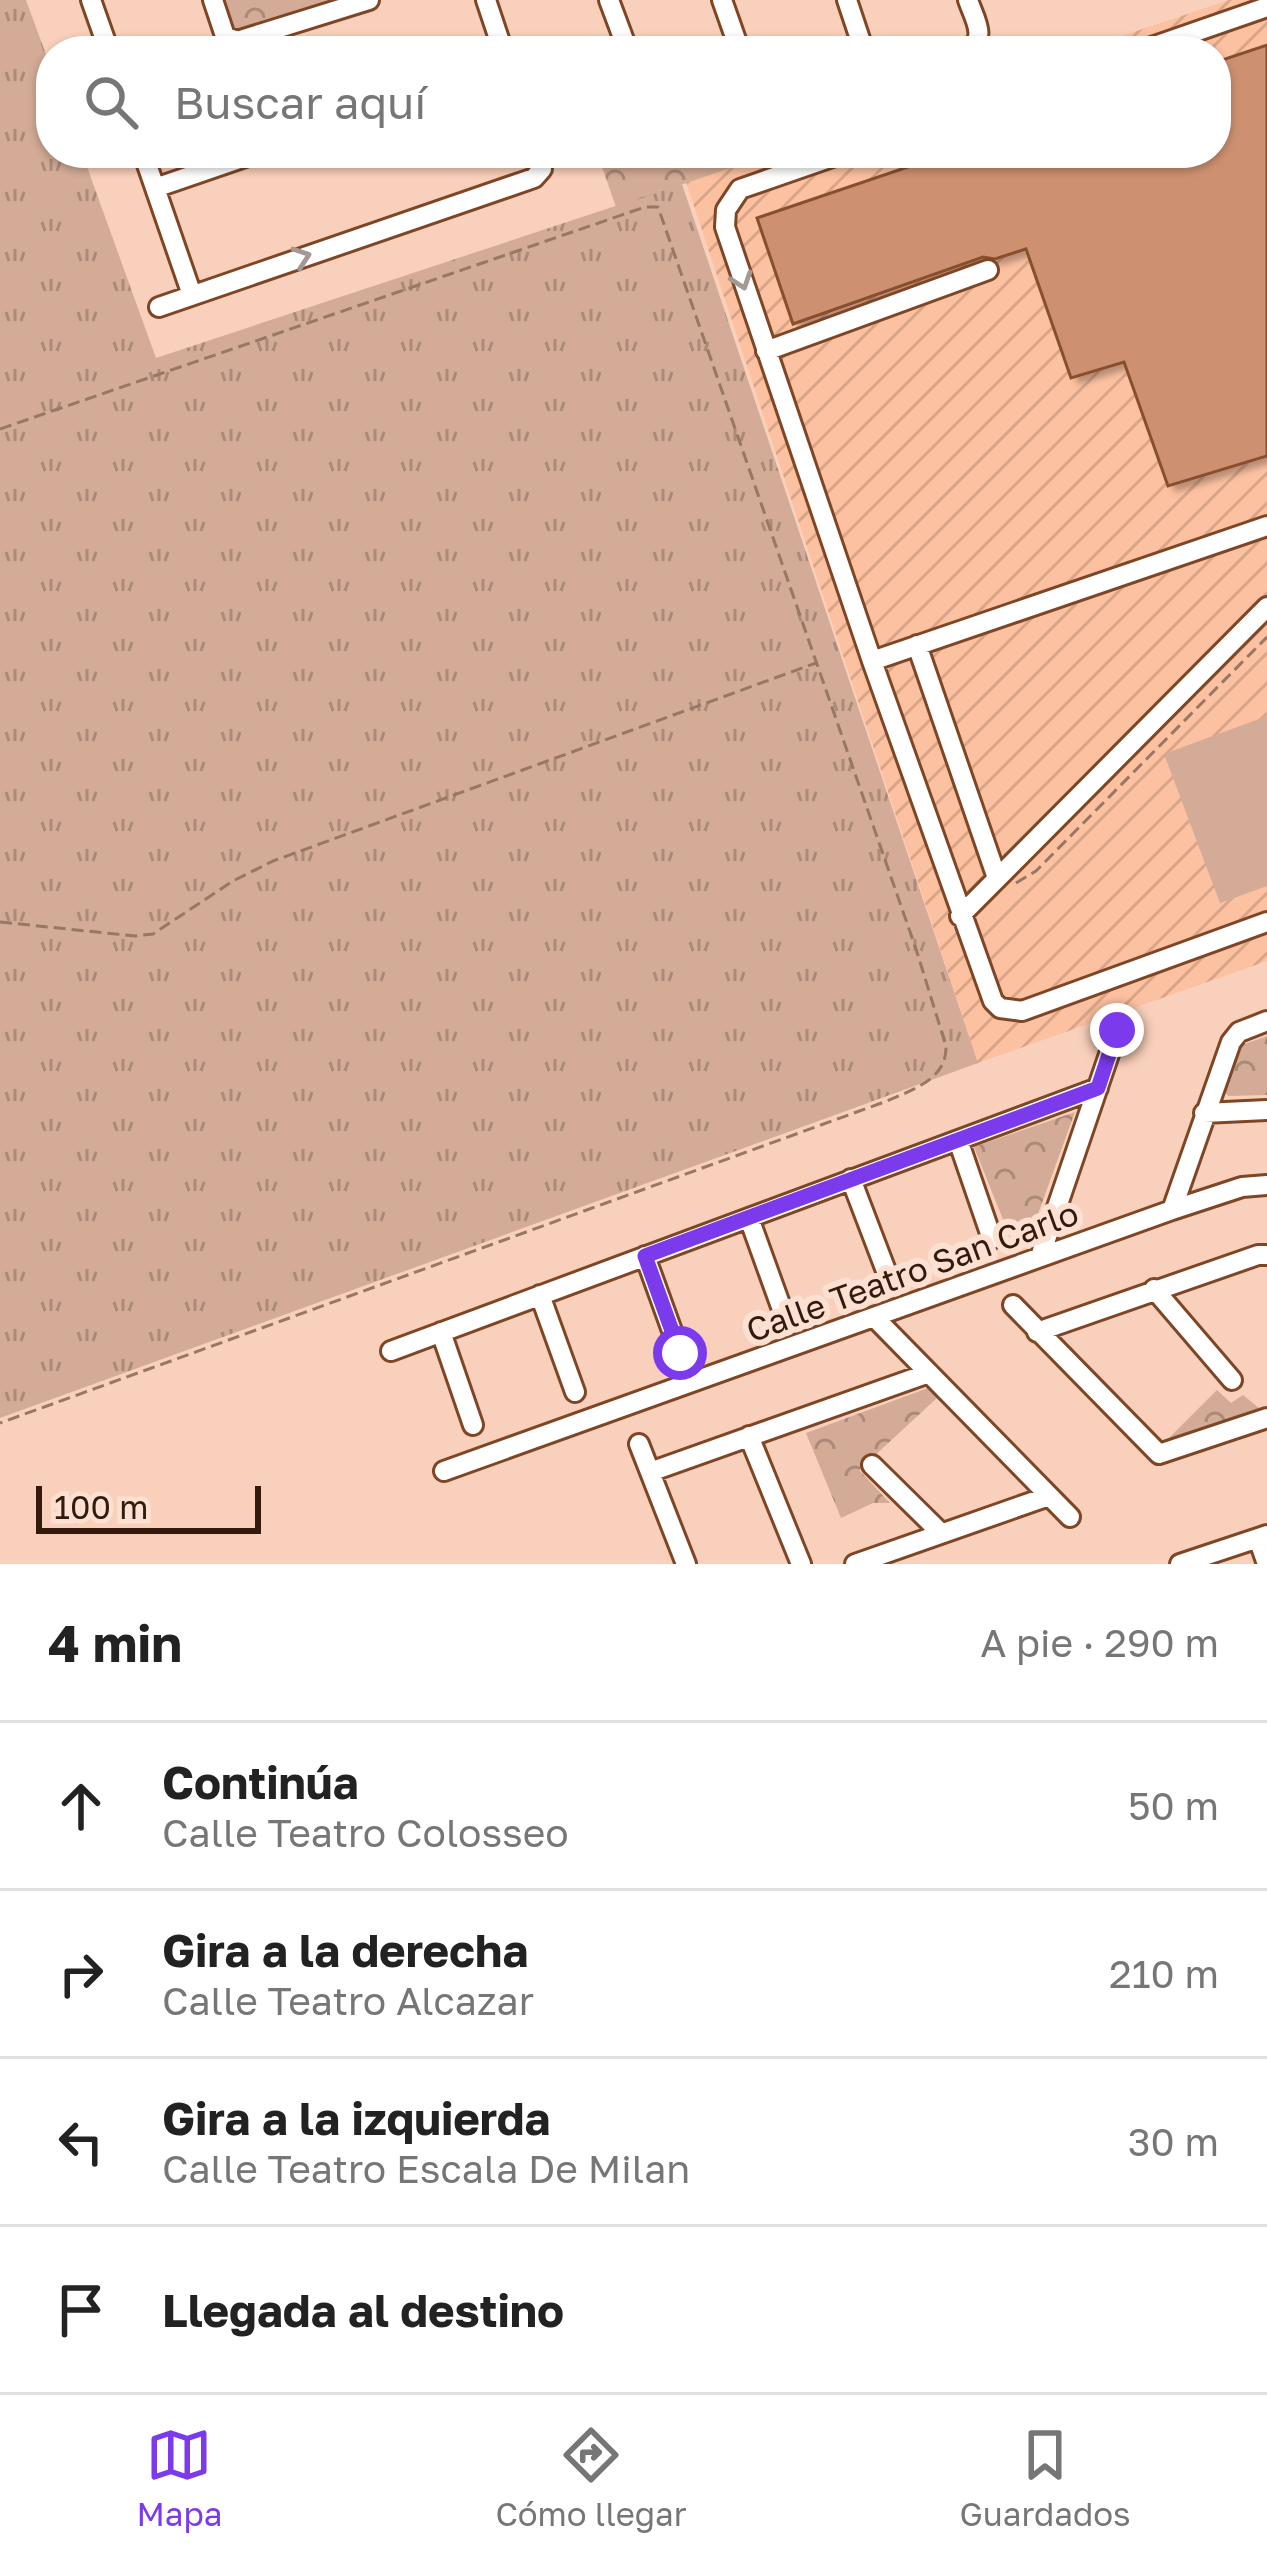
<!DOCTYPE html>
<html lang="es">
<meta charset="utf-8">
<style>
body{margin:0;font-family:"Golos Text",sans-serif;background:#f2f2f2;color:#222}
.scale{position:absolute;left:36px;bottom:30px;width:225px;box-sizing:border-box;padding-left:12px;border:6px solid #331a0c;border-top:0;font-size:33px;line-height:42px;white-space:nowrap;color:#331a0c;-webkit-text-stroke:9px #fce0d2;paint-order:stroke}
.stop{position:absolute;width:36px;height:36px;margin:-27px;border:9px solid #7c3aed;border-radius:50%;background:#fff}
.stop.end{background:#7c3aed;border-color:#fff;box-shadow:0 3px 12px #0008}
.list{margin:0;padding:0;list-style:none}
h2{display:flex;justify-content:space-between;align-items:center;height:156px;margin:0;padding:0 48px;font-size:51px}
h2 small{font-size:39px;font-weight:400;color:#767676}
.list li{display:grid;grid-template-columns:78px 1fr auto;gap:36px;align-items:center;box-sizing:border-box;height:168px;padding:0 48px;border-top:3px solid #e0e0e0}
.list b{display:block;font-size:45px;white-space:nowrap}
.list p{margin:0;font-size:39px;white-space:nowrap;color:#767676}
.list em{font-size:39px;font-style:normal;color:#767676}
.icon{flex:none;width:66px;height:66px;fill:none;stroke:currentColor;stroke-width:2;stroke-linecap:round;stroke-linejoin:round}
.map{position:relative;flex:none;width:1267px;height:1564px;overflow:hidden}
.search{position:absolute;background:#fff;box-shadow:0 3px 9px #0004;left:36px;right:36px;top:36px;height:132px;display:flex;align-items:center;gap:30px;box-sizing:border-box;padding:0 42px;border-radius:48px;color:#767676;font-size:45px}
.sheet{height:828px;background:#fff}
nav{display:flex;justify-content:space-around;align-items:center;box-sizing:border-box;height:168px;border-top:3px solid #e0e0e0;background:#fff;font-size:33px;color:#767676}
nav a{display:grid;justify-items:center;gap:6px}
nav .on{color:#7c3aed}
.map>svg:first-child{display:block}
.industrial{fill:url(#industrial-furrows)}
.grass{fill:url(#grass-tufts)}
.park{fill:url(#park-crowns)}
.garden{fill:#d3ab96}
.building{fill:#cd9171;stroke:#884f2e;stroke-width:3;filter:url(#shadow)}
.lines{fill:none;stroke-linecap:round;stroke-linejoin:round}
.minor-casing{stroke:#7f4625;stroke-width:24}
.path{stroke:#987765;stroke-width:3;stroke-dasharray:12 6;stroke-linecap:butt}
.minor{stroke:#fff;stroke-width:18}
.oneway{stroke:#a39892}
.route{stroke:#7c3aed;stroke-width:15}
.labels{text-anchor:middle;dominant-baseline:central;stroke-width:12;stroke-linejoin:round;paint-order:stroke}
.street-label{font-size:33px;fill:#331a0c;stroke:#fce0d2}
</style>
<div class="map">
<svg width="1267" height="1564" viewBox="0 0 1267 1564">
<defs>
<pattern id="industrial-furrows" width="10" height="10" patternUnits="userSpaceOnUse" patternTransform="scale(3)"><rect width="10" height="10" fill="#fcc1a1"/><path d="M-1 1l2-2M0 10L10 0M9 11l2-2" fill="none" stroke="#d8a589"/></pattern>
<pattern id="grass-tufts" width="24" height="20" patternUnits="userSpaceOnUse" patternTransform="scale(3)"><rect width="24" height="20" fill="#d3ab96"/><path d="M3 7l-1-3M5 7V3M7 7l1-3M15 17l-1-3M17 17v-4M19 17l1-3" fill="none" stroke="#ac8a79"/></pattern>
<pattern id="park-crowns" width="20" height="18" patternUnits="userSpaceOnUse" patternTransform="scale(3)"><rect width="20" height="18" fill="#d3ab96"/><path d="M2 6a3 3 0 1 1 6 0M12 15a3 3 0 1 1 6 0" fill="none" stroke="#ac8a79"/></pattern>
<filter id="shadow"><feDropShadow dx="8" dy="4.5" stdDeviation="3" flood-color="#0004"/></filter>
</defs>
<rect width="100%" height="100%" fill="#f9d0bb"/>
<path class="industrial" d="M 1229,0 L 1267,0 L 1267,961 L 978,1063 L 686,182 L 773,153 L 1216,153 L 1216,51 L 1077,51 Z"/>
<path class="grass" d="M 0,0 L 26,0 L 51,68 L 51,153 L 82,153 L 156,358 L 682,184 L 978,1063 L 0,1418 Z"/>
<path class="park" d="M 223,0 L 335,0 L 236,33 Z
M 637,153 L 654,153 L 684,163 L 715,153 L 774,153 L 616,207 L 601,164 Z
M 1267,1036 L 1267,1095 L 1228,1096 L 1223,1089 L 1242,1045 Z
M 1075,1112 L 1030,1236 L 1012,1242 L 974,1147 Z
M 928,1388 L 937,1398 L 859,1470 L 890,1503 L 873,1503 L 841,1518 L 806,1433 Z
M 1217,1390 L 1231,1403 L 1243,1395 L 1259,1408 L 1165,1442 Z"/>
<path class="garden" d="M 1267,716 L 1267,886 L 1220,903 L 1164,754 Z"/>
<path class="building" d="M 1267,45 L 1267,456 L 1168,486 L 1124,362 L 1071,378 L 1026,249 L 995,259 L 983,257 L 793,324 L 757,218 L 949,153 L 1216,153 L 1216,62 Z"/>
<g class="lines">
<defs>
<path id="minor" d="M 91,0 L 109,51
M 213,0 L 225,36 L 237,41 L 369,0
M 486,0 L 503,51
M 609,0 L 628,51
M 722,0 L 740,51
M 847,0 L 864,51
M 968,0 C 974,18 987,36 970,51
M 1140,51 L 1267,7
M 143,153 L 192,295
M 844,153 L 740,189 L 726,210 L 725,227 L 872,661 L 993,1001 L 1000,1008 L 1022,1011 L 1267,922
M 155,188 L 257,153
M 159,307 L 534,178 L 542,169 L 540,153
M 766,351 L 988,270
M 917,645 L 997,878
M 872,661 L 1267,526
M 960,916 L 1267,607
M 1204,1113 L 1267,1110
M 958,1140 L 992,1239
M 851,1179 L 888,1276
M 1172,1210 L 1231,1042 L 1239,1032 L 1267,1021
M 749,1218 L 784,1315
M 645,1256 L 680,1353
M 1040,1257 L 1117,1031
M 1154,1289 L 1232,1380
M 540,1295 L 575,1392
M 1013,1305 L 1159,1454 L 1267,1418
M 874,1317 L 1070,1517
M 441,1332 L 473,1425
M 1037,1332 L 1258,1255 L 1267,1255
M 391,1351 L 1098,1088
M 749,1436 L 801,1564
M 639,1444 L 686,1564
M 872,1465 L 941,1533
M 444,1471 L 1172,1210 L 1242,1187 L 1267,1185
M 650,1472 L 929,1373
M 1258,1538 L 1267,1564
M 855,1564 L 1049,1496
M 1180,1564 L 1267,1535"/>
</defs>
<use href="#minor" class="minor-casing"/>
<path class="path" d="M 0,429 L 645,207 L 658,207 L 916,949 L 946,1046 C 947,1079 914,1089 887,1101 L 0,1423
M 1016,883 L 1036,871 L 1267,637
M 0,922 L 135,936 L 153,934 L 233,881 L 273,861 L 816,663"/>
<use href="#minor" class="minor"/>
</g>
<defs><path id="oneway-chevron" d="M-2-3.5L2.5 0L-2 3.5" fill="none" stroke-width="1.6" stroke-linecap="round" stroke-linejoin="round" transform="scale(3)"/></defs>
<g class="oneway">
<use href="#oneway-chevron" transform="translate(302 257) rotate(-19)"/>
<use href="#oneway-chevron" transform="translate(742 281) rotate(71)"/>
</g>
<g class="lines">
<path class="route" d="M 680,1353 L 645,1256 L 1098,1088 L 1117,1030"/>
</g>
<g class="labels">
<g class="street-label">
<text transform="translate(912 1271) rotate(-20)">Calle Teatro San Carlo</text>
</g>
</g>
</svg>
<div class="scale">100 m</div>
<div class="stop" style="left:680px;top:1353px"></div>
<div class="stop end" style="left:1117px;top:1030px"></div>
<div class="search"><svg class="icon" aria-label="search" viewBox="0 0 24 24"><circle cx="10" cy="10" r="6"/><path d="M15 15l6 6"/></svg>Buscar aquí</div>
</div>
<section class="sheet">
<h2>4 min<small>A pie · 290 m</small></h2>
<ul class="list">
<li><svg class="icon" aria-label="ahead" viewBox="0 0 24 24"><path d="M12 20V5M6 11l6-6 6 6"/></svg><div><b>Continúa</b><p>Calle Teatro Colosseo</p></div><em>50 m</em></li>
<li><svg class="icon" aria-label="right" viewBox="0 0 24 24"><path d="M7 20v-9h11M14 6l5 5-5 5"/></svg><div><b>Gira a la derecha</b><p>Calle Teatro Alcazar</p></div><em>210 m</em></li>
<li><svg class="icon" aria-label="left" viewBox="0 0 24 24"><path d="M17 20v-9H6M10 6l-5 5 5 5"/></svg><div><b>Gira a la izquierda</b><p>Calle Teatro Escala De Milan</p></div><em>30 m</em></li>
<li><svg class="icon" aria-label="arrive" viewBox="0 0 24 24"><path d="M6 21V4h12l-3 4 3 4H6"/></svg><div><b>Llegada al destino</b></div></li>
</ul>
</section>
<nav>
<a class="on"><svg class="icon" aria-label="map" viewBox="0 0 24 24"><path d="M3 6l6-2 6 2 6-2v14l-6 2-6-2-6 2zM9 4v14M15 6v14"/></svg>Mapa</a>
<a><svg class="icon" aria-label="directions" viewBox="0 0 24 24"><path d="M12 3l9 9-9 9-9-9zM9 14v-3h6M13 9l2 2-2 2"/></svg>Cómo llegar</a>
<a><svg class="icon" aria-label="saved" viewBox="0 0 24 24"><path d="M7 4h10v16l-5-4-5 4z"/></svg>Guardados</a>
</nav>
